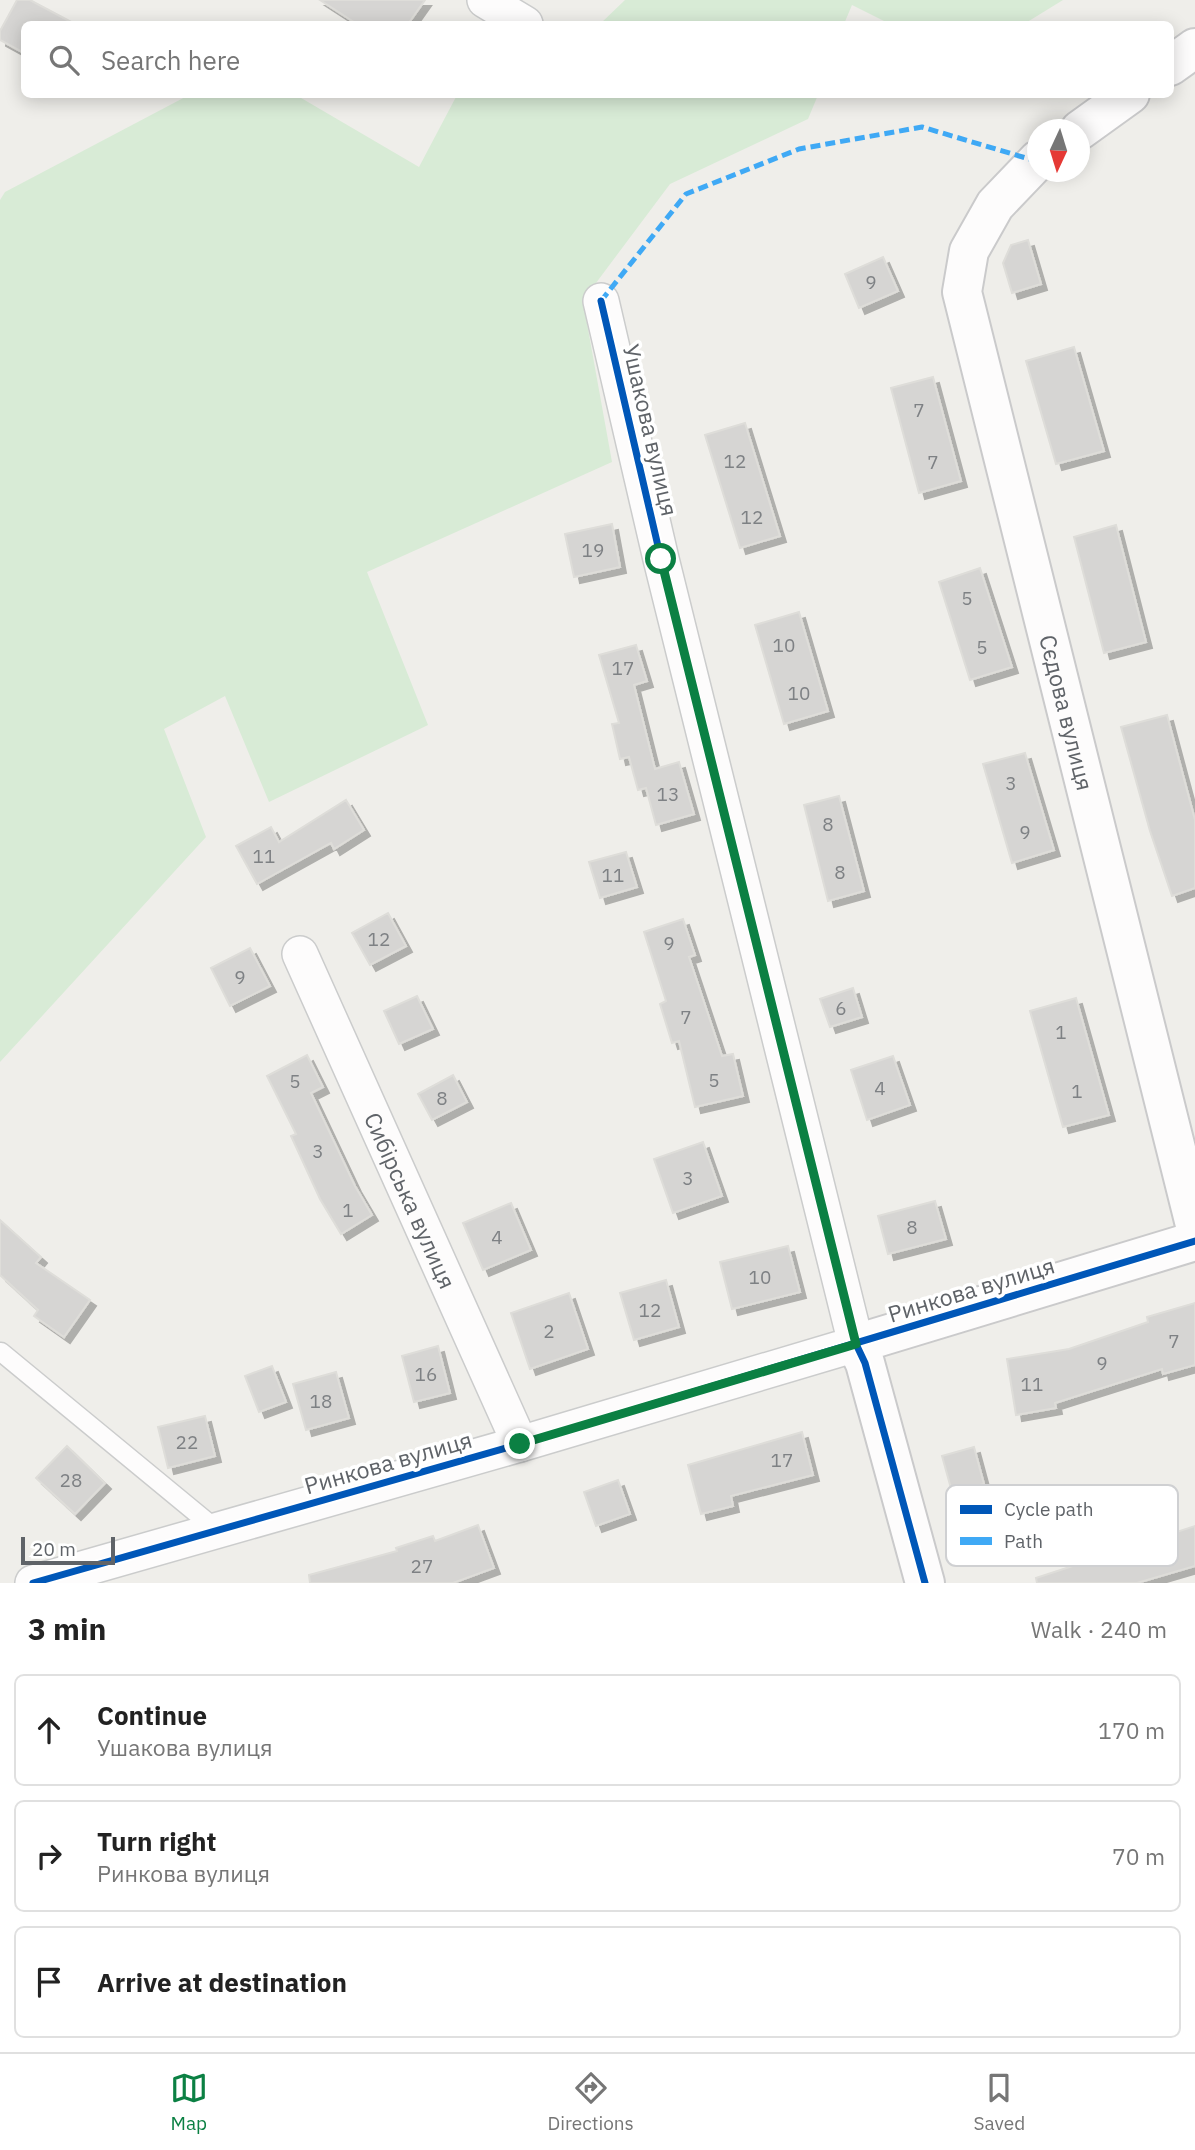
<!DOCTYPE html>
<meta charset="utf-8">
<style>
body{margin:0;font-family:"IBM Plex Sans",sans-serif;background:#f6f6f6;color:#222}
.compass{position:absolute;left:1027px;top:119px;width:63px;height:63px;border-radius:50%;background:#fff;box-shadow:0 4px 18px #0003;rotate:184deg}
.scale{position:absolute;left:21px;bottom:18px;width:94px;box-sizing:border-box;padding-left:7px;border:4px solid #5f6368;border-top:0;font-size:19px;line-height:24px;white-space:nowrap;color:#5f6368;-webkit-text-stroke:5px #fff;paint-order:stroke}
.stop{position:absolute;width:21px;height:21px;margin:-16px;border:5px solid #0b8043;border-radius:50%;background:#fff}
.stop.end{background:#0b8043;border-color:#fff;box-shadow:0 2px 7px #0008}
.list{margin:0;padding:0;list-style:none}
h2{display:flex;justify-content:space-between;align-items:center;height:91px;margin:0;padding:0 28px;font-size:30px}
h2 small{font-size:23px;font-weight:400;color:#767676}
.list li{display:grid;grid-template-columns:46px 1fr auto;gap:21px;align-items:center;box-sizing:border-box;height:112px;margin:0 14px 14px;padding:0 14px;border:2px solid #e0e0e0;border-radius:10px}
.list b{display:block;font-size:26px;white-space:nowrap}
.list p{margin:0;font-size:23px;white-space:nowrap;color:#767676}
.list em{font-size:23px;font-style:normal;color:#767676}
.icon{flex:none;width:38px;height:38px;fill:none;stroke:currentColor;stroke-width:2;stroke-linecap:round;stroke-linejoin:round}
.map{position:relative;flex:none;width:1195px;height:1583px;overflow:hidden}
.search{position:absolute;background:#fff;box-shadow:0 4px 18px #0003;left:21px;right:21px;top:21px;height:77px;display:flex;align-items:center;gap:18px;box-sizing:border-box;padding:0 24px;border-radius:10px;color:#767676;font-size:26px}
.sheet{height:469px;background:#fff}
nav{display:flex;justify-content:space-around;align-items:center;box-sizing:border-box;height:98px;border-top:2px solid #e0e0e0;background:#fff;font-size:19px;color:#767676}
nav a{display:grid;justify-items:center;gap:4px}
nav .on{color:#0b8043}
.map>svg:first-child{display:block}
.green{fill:#d8ebd6}
.building{fill:#d6d5d3;stroke:#deddd9;stroke-width:2;filter:url(#shadow)}
.lines{fill:none;stroke-linecap:round;stroke-linejoin:round}
.lane-casing{stroke:#cbcccc;stroke-width:21}
.street-casing{stroke:#cbcccc;stroke-width:38}
.secondary-casing{stroke:#cacacb;stroke-width:42}
.lane{stroke:#fdfcfc;stroke-width:18}
.street{stroke:#fdfcfc;stroke-width:35}
.secondary{stroke:#fdfcfc;stroke-width:38}
.quiet{stroke:#3fa9f5;stroke-width:5;stroke-dasharray:10 5;stroke-linecap:butt}
.cycleway-casing{stroke:#fff;stroke-width:11}
.cycleway{stroke:#0057b8;stroke-width:7}
.route{stroke:#0b8043;stroke-width:9}
.labels{text-anchor:middle;dominant-baseline:central;stroke-width:7;stroke-linejoin:round;paint-order:stroke}
.number-label{font-size:19px;fill:#7e8184}
.street-label{font-size:23px;fill:#5f6368;stroke:#fff}
.key{fill:#fff;stroke:#cfd0d2;stroke-width:2}
.key-label{font-size:19px;fill:#5f6368}
</style>
<div class="map">
<svg width="1195" height="1583" viewBox="0 0 1195 1583">
<defs>
<filter id="shadow"><feDropShadow dx="6" dy="6" stdDeviation="0" flood-color="#0004"/></filter>
</defs>
<rect width="100%" height="100%" fill="#efeeea"/>
<path class="green" d="M 625,0 L 1063,0 L 1024,24 L 890,24 L 852,5 L 844,24 L 600,24 Z
M 189,95 L 296,95 L 419,167 L 457,95 L 818,95 L 808,119 L 670,184 L 590,291 L 586,318 L 612,462 L 367,572 L 428,725 L 269,802 L 225,696 L 164,729 L 206,837 L 0,1062 L 0,200 L 5,192 Z"/>
<path class="building" d="M 17,0 L 30,0 L 75,24 L 24,24 L 24,53 L 0,40 L 0,31 Z
M 320,0 L 425,0 L 408,24 L 357,24 Z
M 1028,240 L 1041,284 L 1012,293 L 1003,263 L 1011,245 Z
M 883,257 L 898,291 L 859,308 L 845,274 Z
M 1074,347 L 1104,451 L 1056,464 L 1026,361 Z
M 933,377 L 961,481 L 919,493 L 891,388 Z
M 745,423 L 780,536 L 740,548 L 705,435 Z
M 612,524 L 620,567 L 574,577 L 565,534 Z
M 1116,525 L 1146,642 L 1104,653 L 1074,537 Z
M 980,568 L 1012,667 L 970,680 L 939,582 Z
M 799,612 L 828,711 L 784,724 L 755,625 Z
M 636,645 L 647,681 L 634,685 L 655,769 L 679,762 L 694,814 L 656,825 L 646,788 L 638,790 L 629,757 L 620,759 L 612,724 L 619,723 L 599,655 Z
M 1167,715 L 1195,820 L 1195,888 L 1172,896 L 1150,831 L 1121,727 Z
M 1025,753 L 1054,850 L 1012,863 L 983,764 Z
M 839,796 L 864,891 L 828,901 L 804,805 Z
M 346,800 L 364,830 L 334,849 L 331,843 L 257,884 L 236,846 L 271,827 L 279,842 Z
M 626,852 L 637,887 L 600,898 L 589,862 Z
M 388,913 L 406,946 L 370,965 L 352,933 Z
M 683,919 L 695,955 L 689,957 L 722,1056 L 733,1054 L 743,1096 L 695,1107 L 679,1041 L 672,1043 L 660,1004 L 666,1001 L 644,932 Z
M 250,948 L 270,986 L 230,1006 L 211,968 Z
M 853,988 L 862,1017 L 830,1027 L 820,999 Z
M 417,996 L 433,1029 L 399,1044 L 384,1011 Z
M 1076,998 L 1109,1115 L 1063,1127 L 1030,1011 Z
M 307,1055 L 323,1087 L 311,1093 L 355,1186 L 372,1215 L 341,1234 L 320,1199 L 291,1136 L 296,1134 L 267,1076 Z
M 893,1056 L 910,1105 L 867,1120 L 851,1070 Z
M 453,1075 L 467,1102 L 432,1120 L 418,1094 Z
M 703,1142 L 722,1196 L 673,1213 L 654,1159 Z
M 935,1201 L 946,1239 L 888,1254 L 878,1216 Z
M 511,1203 L 531,1250 L 483,1270 L 463,1223 Z
M 0,1220 L 41,1257 L 36,1263 L 90,1300 L 64,1337 L 34,1316 L 38,1310 L 0,1275 Z
M 788,1246 L 800,1292 L 732,1309 L 720,1262 Z
M 666,1280 L 679,1327 L 634,1340 L 620,1293 Z
M 569,1293 L 588,1349 L 530,1369 L 511,1313 Z
M 1195,1303 L 1195,1365 L 1163,1374 L 1162,1369 L 1055,1403 L 1056,1408 L 1016,1415 L 1007,1359 L 1069,1349 L 1148,1322 L 1147,1317 Z
M 438,1346 L 450,1393 L 414,1402 L 402,1356 Z
M 272,1366 L 286,1402 L 259,1412 L 245,1376 Z
M 336,1372 L 349,1418 L 306,1430 L 293,1384 Z
M 205,1416 L 215,1456 L 168,1468 L 158,1427 Z
M 802,1432 L 813,1475 L 731,1496 L 733,1506 L 701,1514 L 688,1465 Z
M 67,1446 L 105,1483 L 75,1514 L 36,1478 Z
M 974,1447 L 984,1484 L 952,1492 L 942,1456 Z
M 618,1480 L 630,1514 L 596,1526 L 584,1492 Z
M 478,1525 L 494,1568 L 453,1583 L 310,1583 L 309,1575 L 397,1551 L 396,1548 L 433,1536 L 435,1541 Z
M 1195,1526 L 1195,1566 L 1137,1583 L 1037,1583 L 1036,1578 Z"/>
<g class="lines">
<defs>
<path id="lane" d="M 1,1352 L 217,1530"/>
<g id="street">
<path d="M 485,0 L 525,24"/>
<path id="s1" d="M 300,954 L 520,1444"/>
<path d="M 33,1583 L 520,1444 L 856,1344 L 661,559 L 601,301"/>
</g>
<g id="secondary">
<path d="M 1170,66 L 1195,48"/>
<path d="M 1080,130 L 1130,94"/>
<path id="s2" d="M 1038,160 L 995,205 L 969,251 L 962,292 L 1195,1225"/>
<path d="M 925,1583 L 865,1363 L 856,1344 L 1195,1241"/>
</g>
</defs>
<use href="#lane" class="lane-casing"/>
<use href="#street" class="street-casing"/>
<use href="#secondary" class="secondary-casing"/>
<use href="#lane" class="lane"/>
<use href="#street" class="street"/>
<use href="#secondary" class="secondary"/>
<path class="quiet" d="M 601,301 L 686,194 L 799,149 L 922,127 L 1036,161"/>
<defs>
<path id="cycleway" d="M 601,301 L 661,559 L 856,1344 L 865,1363 L 925,1583
M 33,1583 L 520,1444 L 1195,1241"/>
</defs>
<use href="#cycleway" class="cycleway-casing"/>
<use href="#cycleway" class="cycleway"/>
</g>
<g class="lines">
<path class="route" d="M 520,1444 L 856,1344 L 661,559"/>
</g>
<g class="labels">
<g class="number-label">
<text x="871" y="282">9</text>
<text x="919" y="410">7</text>
<text x="735" y="461">12</text>
<text x="933" y="462">7</text>
<text x="752" y="517">12</text>
<text x="593" y="550">19</text>
<text x="967" y="598">5</text>
<text x="784" y="645">10</text>
<text x="982" y="647">5</text>
<text x="623" y="668">17</text>
<text x="799" y="693">10</text>
<text x="1011" y="783">3</text>
<text x="668" y="794">13</text>
<text x="828" y="824">8</text>
<text x="1025" y="832">9</text>
<text x="264" y="856">11</text>
<text x="840" y="872">8</text>
<text x="613" y="875">11</text>
<text x="379" y="939">12</text>
<text x="669" y="943">9</text>
<text x="240" y="977">9</text>
<text x="841" y="1008">6</text>
<text x="686" y="1017">7</text>
<text x="1061" y="1032">1</text>
<text x="714" y="1080">5</text>
<text x="295" y="1081">5</text>
<text x="880" y="1088">4</text>
<text x="1077" y="1091">1</text>
<text x="442" y="1098">8</text>
<text x="318" y="1151">3</text>
<text x="688" y="1178">3</text>
<text x="348" y="1210">1</text>
<text x="912" y="1227">8</text>
<text x="497" y="1237">4</text>
<text x="760" y="1277">10</text>
<text x="650" y="1310">12</text>
<text x="549" y="1331">2</text>
<text x="1174" y="1341">7</text>
<text x="1102" y="1363">9</text>
<text x="426" y="1374">16</text>
<text x="1032" y="1384">11</text>
<text x="321" y="1401">18</text>
<text x="187" y="1442">22</text>
<text x="782" y="1460">17</text>
<text x="71" y="1480">28</text>
<text x="422" y="1566">27</text>
</g>
<g class="street-label">
<text transform="translate(651 430) rotate(77)">Ушакова вулиця</text>
<text stroke="none"><textPath href="#s2" startOffset="590">Сєдова вулиця</textPath></text>
<text stroke="none"><textPath href="#s1" startOffset="270">Сибірська вулиця</textPath></text>
<text transform="translate(971 1289) rotate(-17)">Ринкова вулиця</text>
<text transform="translate(388 1462) rotate(-16)">Ринкова вулиця</text>
</g>
</g>
<rect x="946" y="1485" width="232" height="81" rx="10" class="key"/>
<rect x="960" y="1505" width="32" height="9" fill="#0057b8"/>
<rect x="960" y="1537" width="32" height="8" fill="#3fa9f5"/>
<g class="key-label">
<text x="1004" y="1516">Cycle path</text>
<text x="1004" y="1548">Path</text>
</g>
</svg>
<svg class="compass" viewBox="-18 -18 36 36"><path d="M0-13l5 13h-10z" fill="#e53935"/><path d="M0 13l5-13h-10z" fill="#767676"/></svg>
<div class="scale">20 m</div>
<div class="stop" style="left:661px;top:559px"></div>
<div class="stop end" style="left:520px;top:1444px"></div>
<div class="search"><svg class="icon" aria-label="search" viewBox="0 0 24 24"><circle cx="10" cy="10" r="6"/><path d="M15 15l6 6"/></svg>Search here</div>
</div>
<section class="sheet">
<h2>3 min<small>Walk · 240 m</small></h2>
<ul class="list">
<li><svg class="icon" aria-label="ahead" viewBox="0 0 24 24"><path d="M12 20V5M6 11l6-6 6 6"/></svg><div><b>Continue</b><p>Ушакова вулиця</p></div><em>170 m</em></li>
<li><svg class="icon" aria-label="right" viewBox="0 0 24 24"><path d="M7 20v-9h11M14 6l5 5-5 5"/></svg><div><b>Turn right</b><p>Ринкова вулиця</p></div><em>70 m</em></li>
<li><svg class="icon" aria-label="arrive" viewBox="0 0 24 24"><path d="M6 21V4h12l-3 4 3 4H6"/></svg><div><b>Arrive at destination</b></div></li>
</ul>
</section>
<nav>
<a class="on"><svg class="icon" aria-label="map" viewBox="0 0 24 24"><path d="M3 6l6-2 6 2 6-2v14l-6 2-6-2-6 2zM9 4v14M15 6v14"/></svg>Map</a>
<a><svg class="icon" aria-label="directions" viewBox="0 0 24 24"><path d="M12 3l9 9-9 9-9-9zM9 14v-3h6M13 9l2 2-2 2"/></svg>Directions</a>
<a><svg class="icon" aria-label="saved" viewBox="0 0 24 24"><path d="M7 4h10v16l-5-4-5 4z"/></svg>Saved</a>
</nav>
